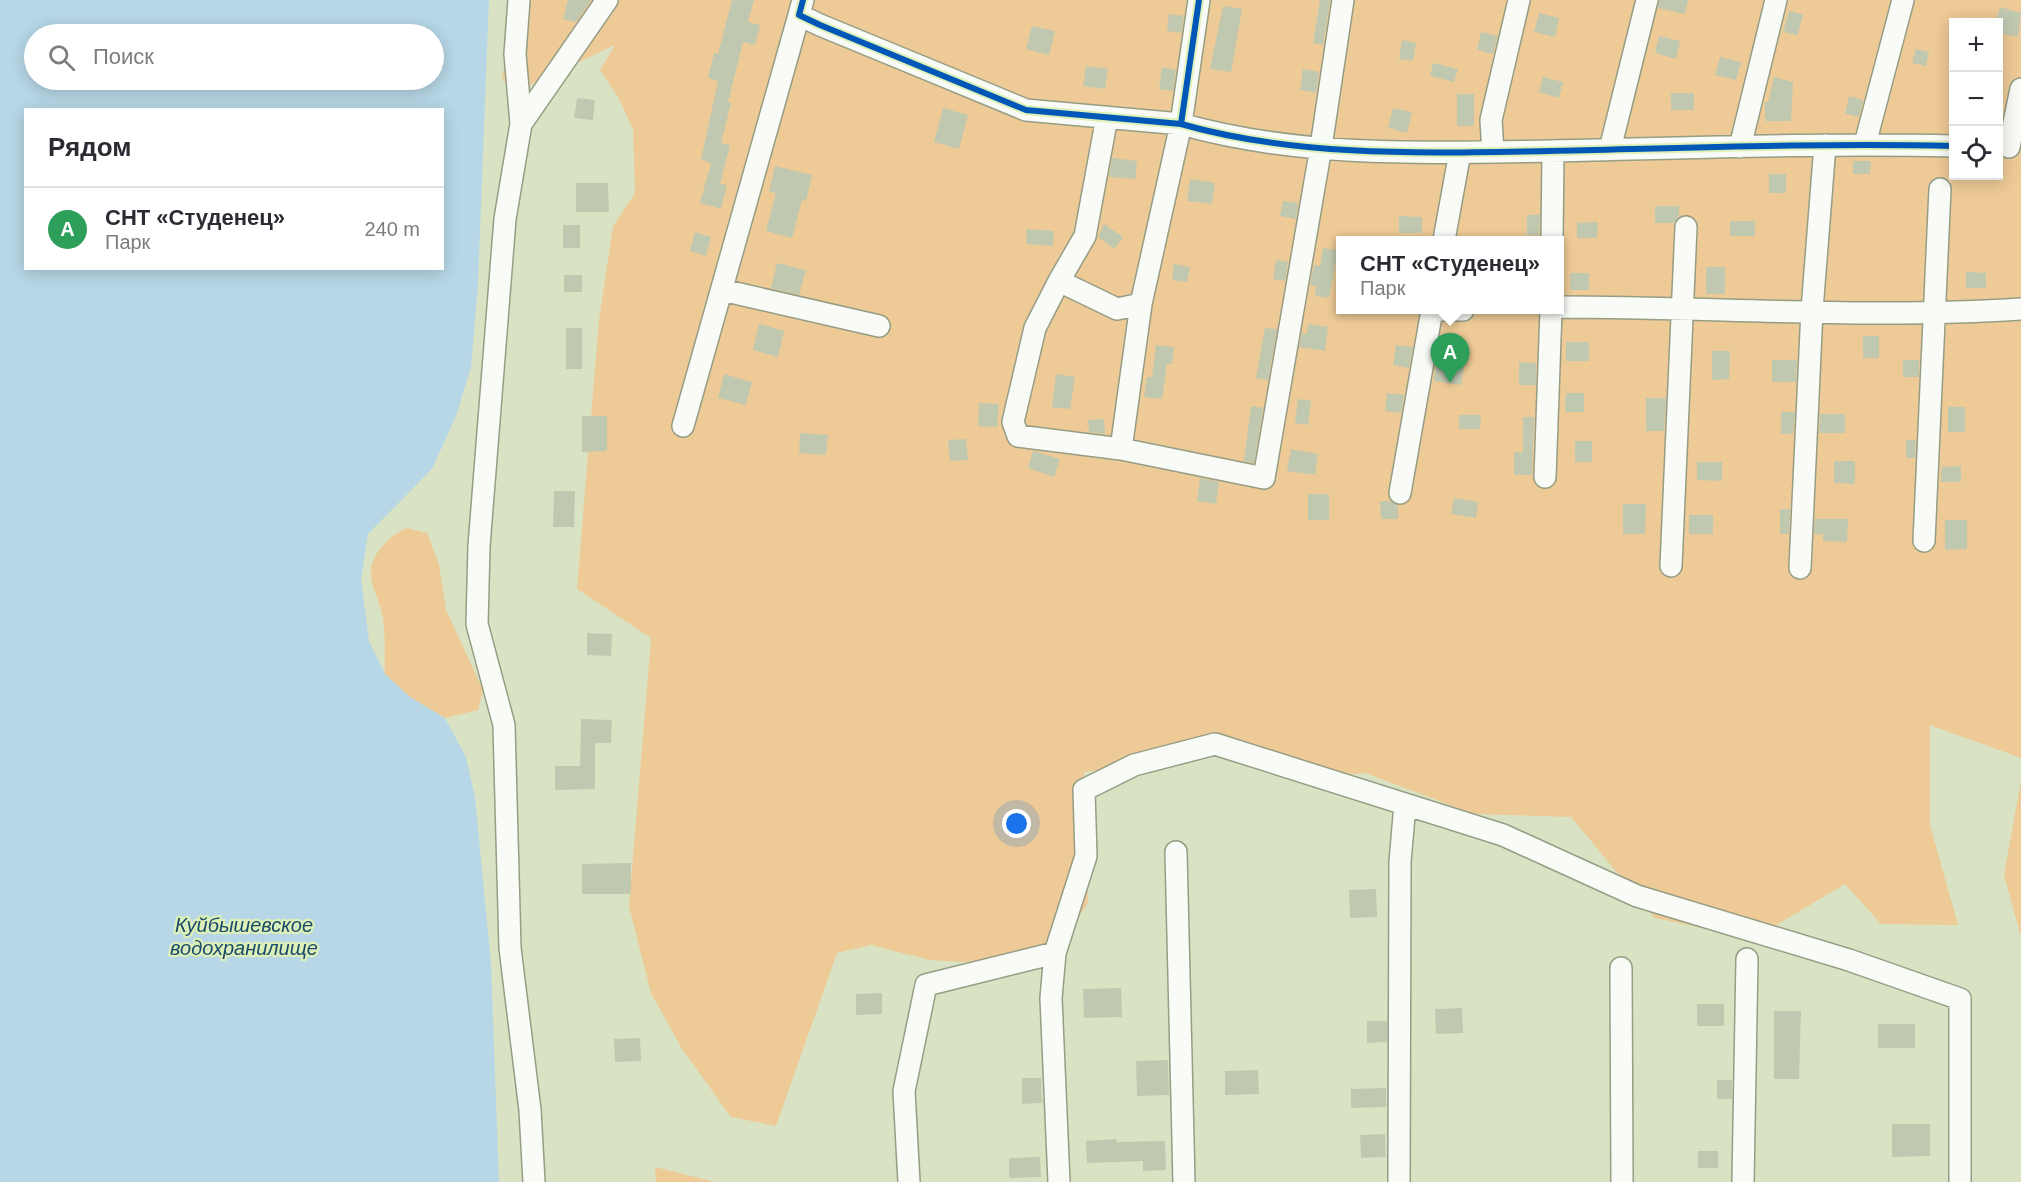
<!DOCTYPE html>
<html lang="ru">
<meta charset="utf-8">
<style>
body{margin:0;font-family:Helvetica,sans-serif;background:#f7f7f7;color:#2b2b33}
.controls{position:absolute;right:18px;top:18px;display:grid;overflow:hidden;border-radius:0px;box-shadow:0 3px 15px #0003}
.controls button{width:54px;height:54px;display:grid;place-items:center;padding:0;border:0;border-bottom:2px solid #e1e1e2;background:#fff;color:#2b2b33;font:30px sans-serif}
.you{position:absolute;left:1017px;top:824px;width:21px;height:21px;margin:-15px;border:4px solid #fff;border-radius:50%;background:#1a73e8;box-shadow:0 0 0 9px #1a73e833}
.badge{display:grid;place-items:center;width:39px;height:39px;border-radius:50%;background:#676f56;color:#fff;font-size:20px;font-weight:700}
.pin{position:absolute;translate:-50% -50px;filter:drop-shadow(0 2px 3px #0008)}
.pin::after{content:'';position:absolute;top:32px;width:21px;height:18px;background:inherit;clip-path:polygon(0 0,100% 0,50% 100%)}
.popup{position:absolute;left:1336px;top:236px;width:228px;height:78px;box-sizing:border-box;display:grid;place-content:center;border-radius:0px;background:#fff;filter:drop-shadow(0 2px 4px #0005);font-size:20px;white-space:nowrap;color:#7c7c81}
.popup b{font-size:22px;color:#2b2b33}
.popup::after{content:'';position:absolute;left:50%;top:100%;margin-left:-12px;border:12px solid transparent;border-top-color:#fff}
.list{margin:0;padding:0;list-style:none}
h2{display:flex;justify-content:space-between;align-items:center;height:78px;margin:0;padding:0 24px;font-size:26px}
h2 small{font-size:20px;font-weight:400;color:#7c7c81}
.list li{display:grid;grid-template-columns:39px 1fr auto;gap:18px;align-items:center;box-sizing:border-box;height:84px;padding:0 24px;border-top:2px solid #e1e1e2}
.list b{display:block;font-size:22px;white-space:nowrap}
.list p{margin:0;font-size:20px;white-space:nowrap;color:#7c7c81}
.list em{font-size:20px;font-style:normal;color:#7c7c81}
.icon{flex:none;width:33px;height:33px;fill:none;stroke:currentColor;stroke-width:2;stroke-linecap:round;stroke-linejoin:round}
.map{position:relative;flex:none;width:2021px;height:1182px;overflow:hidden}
.search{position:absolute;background:#fff;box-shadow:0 3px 15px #0003;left:24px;top:24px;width:420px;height:66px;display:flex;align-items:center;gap:15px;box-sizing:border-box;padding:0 21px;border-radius:33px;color:#7c7c81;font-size:22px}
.panel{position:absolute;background:#fff;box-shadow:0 3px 15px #0003;left:24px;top:108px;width:420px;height:162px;border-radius:0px}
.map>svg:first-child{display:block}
.green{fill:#edca96;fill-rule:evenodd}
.water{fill:#b7d7e6;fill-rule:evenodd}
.building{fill:#c0c9b0}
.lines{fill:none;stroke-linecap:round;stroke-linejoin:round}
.minor-casing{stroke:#959d85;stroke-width:24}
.minor{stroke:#f9fbf6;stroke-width:21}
.cycleway-casing{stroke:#ddf0b7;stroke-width:10}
.cycleway{stroke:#0057b8;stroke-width:6}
.labels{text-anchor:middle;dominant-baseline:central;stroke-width:4.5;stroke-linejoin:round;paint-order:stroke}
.water-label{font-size:20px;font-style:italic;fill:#194a6b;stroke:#ddf0b7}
</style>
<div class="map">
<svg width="2021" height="1182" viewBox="0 0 2021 1182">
<rect width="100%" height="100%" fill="#d9e3c4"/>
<path class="green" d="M 514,0 L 2021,0 L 2021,758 L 1930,725 L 1930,825 L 1958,925 L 1881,924 L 1845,884 L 1753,939 L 1655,918 L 1571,817 L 1474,814 L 1365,773 L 1306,778 L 1267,748 L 1084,772 L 1088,903 L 1055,953 L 963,962 L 930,960 L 871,945 L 837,953 L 776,1126 L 731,1117 L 682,1049 L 651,993 L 629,906 L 651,638 L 577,589 L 599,320 L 613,226 L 635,193 L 633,129 L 617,95 L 600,70 L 615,45 L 517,91 L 502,80 ZM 1954,22 L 1998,22 L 1998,176 L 1954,176 ZM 1340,240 L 1559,240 L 1559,310 L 1340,310 Z
M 407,528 L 427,533 L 439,564 L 446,610 L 483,690 L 478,710 L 445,718 L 410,697 L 385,674 C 384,655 386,633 382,614 C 380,603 374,593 372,582 C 366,558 387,537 407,528 Z
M 2021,781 L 2021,937 L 2004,875 Z
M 655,1167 L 715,1182 L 656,1182 Z"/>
<path class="water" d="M 0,0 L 489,0 L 478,283 L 471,367 L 456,416 L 432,469 L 368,534 L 361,579 L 369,641 L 385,674 L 410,697 L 445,718 L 466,757 L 475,797 L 491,963 L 499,1182 L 0,1182 ZM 34,34 L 434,34 L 434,80 L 34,80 ZM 26,110 L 442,110 L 442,268 L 26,268 Z"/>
<path class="building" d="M 568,0 L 591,0 L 576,22 L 563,19 Z
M 732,0 L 754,0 L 748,22 L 760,25 L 755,45 L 743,42 L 728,102 L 731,103 L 721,143 L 730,145 L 720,184 L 727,185 L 721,209 L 700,203 L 711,163 L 701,160 L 718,81 L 708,78 L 714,53 L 718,54 Z
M 1320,0 L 1330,0 L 1323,45 L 1313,43 Z
M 1659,0 L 1688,0 L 1685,14 L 1658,8 Z
M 1223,6 L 1242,9 L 1231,72 L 1210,69 Z
M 2000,7 L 2021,13 L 2018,37 L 1998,33 L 1996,22 Z
M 1789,11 L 1803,14 L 1798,35 L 1783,32 Z
M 1539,13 L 1559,18 L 1555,37 L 1534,32 Z
M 1169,14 L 1184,16 L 1181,33 L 1167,31 Z
M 1032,26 L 1055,31 L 1049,55 L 1026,49 Z
M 1481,32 L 1498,36 L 1493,54 L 1477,50 Z
M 1659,36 L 1680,41 L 1676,59 L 1655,53 Z
M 1402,40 L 1416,43 L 1413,61 L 1399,59 Z
M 1916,49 L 1929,52 L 1926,66 L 1912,63 Z
M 1720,57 L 1741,62 L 1736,80 L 1715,75 Z
M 1433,63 L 1458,69 L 1454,82 L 1430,76 Z
M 1086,66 L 1108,69 L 1105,89 L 1083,86 Z
M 1162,67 L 1176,70 L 1173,91 L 1159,89 Z
M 1303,69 L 1319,72 L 1316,93 L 1300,90 Z
M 1543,77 L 1563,82 L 1559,98 L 1539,92 Z
M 1774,77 L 1793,82 L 1791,121 L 1765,121 L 1765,102 L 1768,102 Z
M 1671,93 L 1694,93 L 1694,110 L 1671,110 Z
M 1457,94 L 1474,94 L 1474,126 L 1457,126 Z
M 1849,96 L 1863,100 L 1859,117 L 1845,114 Z
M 577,98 L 595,100 L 593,120 L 574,118 Z
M 943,108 L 968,115 L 959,149 L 934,142 Z
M 1393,108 L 1412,112 L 1407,133 L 1388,128 Z
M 1112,158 L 1137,161 L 1135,179 L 1109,177 Z
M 1853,161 L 1871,161 L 1870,174 L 1853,174 Z
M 775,166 L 812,175 L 806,201 L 802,200 L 792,238 L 766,231 L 776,193 L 769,192 Z
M 1769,174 L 1786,174 L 1786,193 L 1769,193 Z
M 1190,179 L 1215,183 L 1212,204 L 1187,201 Z
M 576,183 L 608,183 L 609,212 L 576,212 Z
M 1283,201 L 1298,203 L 1296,219 L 1280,216 Z
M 1655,206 L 1679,206 L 1679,217 L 1674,223 L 1655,223 Z
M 1527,215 L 1540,215 L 1539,235 L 1527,235 Z
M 1399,216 L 1422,217 L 1422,233 L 1399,233 Z
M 1730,221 L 1755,221 L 1755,236 L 1730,236 Z
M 1598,222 L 1597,238 L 1577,238 L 1577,223 Z
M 1104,224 L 1123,237 L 1114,249 L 1098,237 Z
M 563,225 L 580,225 L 580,248 L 563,248 Z
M 1027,229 L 1054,231 L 1053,246 L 1026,244 Z
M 695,232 L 711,237 L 706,256 L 690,251 Z
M 1323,248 L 1338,250 L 1329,298 L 1315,296 L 1316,286 L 1310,285 L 1314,265 L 1320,266 Z
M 1276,260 L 1288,262 L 1285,281 L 1273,279 Z
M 777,263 L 806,270 L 799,295 L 771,288 Z
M 1174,264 L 1190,267 L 1187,282 L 1172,280 Z
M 1706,267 L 1725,267 L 1725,294 L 1706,294 Z
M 1966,272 L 1986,273 L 1986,288 L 1966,288 Z
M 1570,273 L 1589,273 L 1589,290 L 1570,290 Z
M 564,275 L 582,275 L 582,292 L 564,292 Z
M 759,324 L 784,331 L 778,357 L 753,350 Z
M 1308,324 L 1328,327 L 1325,351 L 1299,347 L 1302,333 L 1307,334 Z
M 566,328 L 582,328 L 582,369 L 566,369 Z
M 1265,328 L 1277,329 L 1268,380 L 1256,378 Z
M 1863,336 L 1879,336 L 1879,358 L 1863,358 Z
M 1566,342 L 1589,342 L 1589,361 L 1566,361 Z
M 1156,345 L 1174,347 L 1172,364 L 1167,364 L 1162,399 L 1144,397 L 1147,377 L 1152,377 Z
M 1396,345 L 1413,347 L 1409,368 L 1393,365 Z
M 1712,351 L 1730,351 L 1729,379 L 1712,380 Z
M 1772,360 L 1797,360 L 1796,382 L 1772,382 Z
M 1903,360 L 1919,360 L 1919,377 L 1903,377 Z
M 1436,362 L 1464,367 L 1461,385 L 1434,381 Z
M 1519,362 L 1536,363 L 1536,385 L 1519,385 Z
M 724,374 L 752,382 L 746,405 L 718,398 Z
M 1056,374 L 1075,377 L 1070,409 L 1052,407 Z
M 1387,393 L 1404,395 L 1401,413 L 1385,411 Z
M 1566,393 L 1584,393 L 1584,412 L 1565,412 Z
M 1646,398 L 1666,398 L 1664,431 L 1646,431 Z
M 1298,399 L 1311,401 L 1308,425 L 1295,423 Z
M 979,403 L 999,404 L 997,427 L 978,426 Z
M 1251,406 L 1263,408 L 1254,463 L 1244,461 Z
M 1948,407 L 1965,407 L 1965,432 L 1948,432 Z
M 1781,412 L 1795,412 L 1793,434 L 1781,434 Z
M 1820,414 L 1845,414 L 1845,433 L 1819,433 Z
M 1459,415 L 1481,415 L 1480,429 L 1459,429 Z
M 582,416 L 607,416 L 607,451 L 582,452 Z
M 1523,417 L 1534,417 L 1532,475 L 1514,475 L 1514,452 L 1523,452 Z
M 1104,419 L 1105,434 L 1089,432 L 1088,420 Z
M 800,433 L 828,435 L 826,455 L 799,453 Z
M 966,439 L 968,460 L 950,461 L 948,440 Z
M 1906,440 L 1916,440 L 1915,458 L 1906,458 Z
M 1575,441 L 1592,441 L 1592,462 L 1575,462 Z
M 1291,449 L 1318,454 L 1315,475 L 1287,471 Z
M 1033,451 L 1060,459 L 1054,477 L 1028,468 Z
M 1834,461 L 1855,461 L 1855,484 L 1834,483 Z
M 1697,462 L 1722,462 L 1722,481 L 1697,480 Z
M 1961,466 L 1961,482 L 1941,482 L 1941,467 Z
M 1200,478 L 1219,482 L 1216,504 L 1197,501 Z
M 554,491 L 575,491 L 574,527 L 553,527 Z
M 1308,494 L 1329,494 L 1329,520 L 1308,520 Z
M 1454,498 L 1478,502 L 1476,518 L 1451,514 Z
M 1380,501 L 1390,501 L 1398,505 L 1398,519 L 1381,519 Z
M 1623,504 L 1646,504 L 1645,534 L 1623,534 Z
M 1780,509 L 1790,509 L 1789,534 L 1780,534 Z
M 1689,515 L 1713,515 L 1713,534 L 1689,534 Z
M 1815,519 L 1848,519 L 1847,542 L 1823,541 L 1823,534 L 1814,534 Z
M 1945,520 L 1967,520 L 1967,549 L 1945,550 Z
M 587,633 L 612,634 L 611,656 L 587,655 Z
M 581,719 L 612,720 L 611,743 L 595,743 L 595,789 L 555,790 L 555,766 L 580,766 Z
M 631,863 L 631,894 L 582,894 L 582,864 Z
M 1376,889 L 1377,917 L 1350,918 L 1349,890 Z
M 1121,988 L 1122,1017 L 1084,1018 L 1083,989 Z
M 882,993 L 882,1014 L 856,1015 L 856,994 Z
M 1697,1004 L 1724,1004 L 1724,1026 L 1697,1026 Z
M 1462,1008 L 1463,1033 L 1436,1034 L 1435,1009 Z
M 1774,1011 L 1801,1011 L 1799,1079 L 1774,1079 Z
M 1367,1021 L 1387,1021 L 1387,1042 L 1367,1043 Z
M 1878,1024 L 1915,1024 L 1915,1048 L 1878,1048 Z
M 640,1038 L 641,1061 L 615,1062 L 614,1039 Z
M 1168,1060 L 1169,1095 L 1137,1096 L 1136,1061 Z
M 1258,1070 L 1259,1094 L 1225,1095 L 1225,1071 Z
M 1022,1078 L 1041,1078 L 1042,1103 L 1022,1104 Z
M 1717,1080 L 1732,1080 L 1732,1099 L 1717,1099 Z
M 1386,1088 L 1386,1107 L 1351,1108 L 1351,1089 Z
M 1892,1124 L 1930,1124 L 1930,1156 L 1892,1157 Z
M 1385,1134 L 1386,1157 L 1361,1158 L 1360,1135 Z
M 1116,1139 L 1117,1142 L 1165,1141 L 1166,1170 L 1143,1171 L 1143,1161 L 1087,1163 L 1086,1141 Z
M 1698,1151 L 1718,1151 L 1718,1168 L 1698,1168 Z
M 1040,1157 L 1041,1177 L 1009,1178 L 1009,1158 Z"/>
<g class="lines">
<defs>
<path id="minor" d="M 519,0 L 515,54 L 521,124 L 505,219 L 479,546 L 477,624 L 504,725 L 510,948 L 530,1110 L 534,1182
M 803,0 L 799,15 L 820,25 L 1026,110 L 1181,124 L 1141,304 L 1121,449 L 1264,478 L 1321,147 L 1343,0
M 1199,0 L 1181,124 C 1301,158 1427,153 1550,151 C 1685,148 1819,143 1954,146
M 521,124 L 607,0
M 1865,144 L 1903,0
M 1740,147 L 1776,0
M 2009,147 L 2021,89
M 1610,149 L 1647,0
M 1493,152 L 1491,120 L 1519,0
M 1444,240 L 1460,152
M 1552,240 L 1553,151
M 1059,281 L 1085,236 L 1107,117
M 722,290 L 879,326
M 1559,307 C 1713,307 1869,319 2021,309
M 1432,310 L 1463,310
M 683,426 L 799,15
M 1121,449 L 1018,436 L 1013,422 L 1035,328 L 1059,281 L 1117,309 L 1141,304
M 1545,477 L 1551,310
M 1400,493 L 1432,310
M 1924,541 L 1940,189
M 1671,566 L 1686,227
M 1800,568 L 1812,310 L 1825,145
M 1176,852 L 1184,1182
M 1055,953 L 1051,998 L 1059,1182
M 1621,968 L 1622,1182
M 909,1182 L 904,1091 L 926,985 L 1055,953 L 1086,856 L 1084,790 L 1134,765 L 1215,744 L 1503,835 L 1637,896 L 1849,960 L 1960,999 L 1960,1182
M 1399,1182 L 1400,862 L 1405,804
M 1743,1182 L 1747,959"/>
</defs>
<use href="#minor" class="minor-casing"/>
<use href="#minor" class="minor"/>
<defs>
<path id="cycleway" d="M 803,0 L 799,15 L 820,25 L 1026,110 L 1181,124
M 1199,0 L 1181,124 C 1301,158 1427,153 1550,151 C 1685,148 1819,143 1954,146"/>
</defs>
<use href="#cycleway" class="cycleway-casing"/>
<use href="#cycleway" class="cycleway"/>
</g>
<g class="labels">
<g class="water-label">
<text x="244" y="925">Куйбышевское<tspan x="244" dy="23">водохранилище</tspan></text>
</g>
</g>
</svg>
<div class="controls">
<button>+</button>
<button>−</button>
<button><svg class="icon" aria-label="locate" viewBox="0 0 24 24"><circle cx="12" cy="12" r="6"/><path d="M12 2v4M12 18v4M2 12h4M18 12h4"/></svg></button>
</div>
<div class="you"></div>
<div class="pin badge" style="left:1450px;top:383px;background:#2e9e5b">A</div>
<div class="popup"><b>СНТ «Студенец»</b>Парк</div>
<div class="search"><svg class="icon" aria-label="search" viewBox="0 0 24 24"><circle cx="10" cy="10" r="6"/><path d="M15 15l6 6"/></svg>Поиск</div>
<section class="panel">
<h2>Рядом<small></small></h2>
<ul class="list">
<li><span class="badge" style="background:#2e9e5b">A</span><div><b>СНТ «Студенец»</b><p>Парк</p></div><em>240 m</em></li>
</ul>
</section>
</div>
